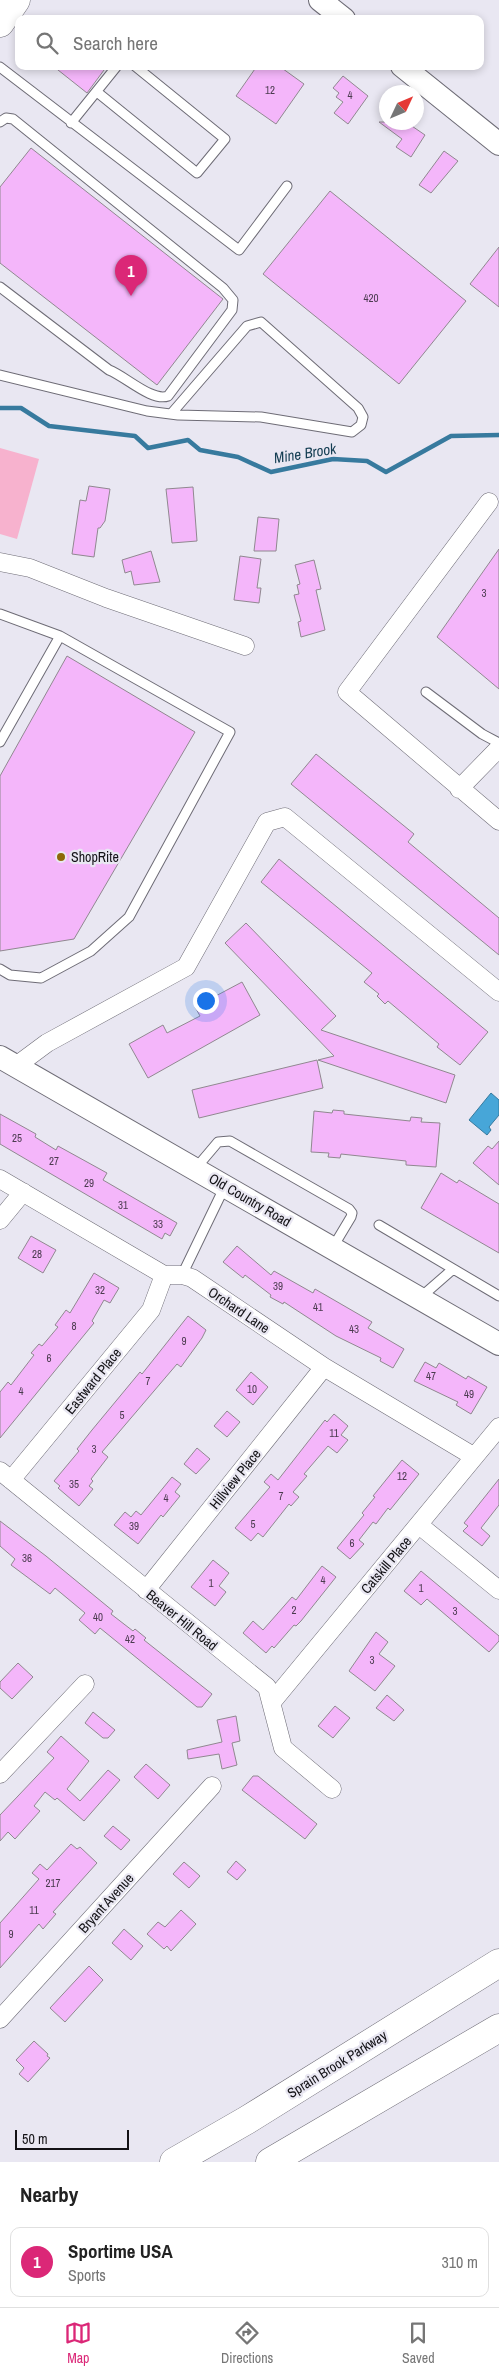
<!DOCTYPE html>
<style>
body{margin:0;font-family:"Archivo Narrow",sans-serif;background:#f2f2f2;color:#222}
.compass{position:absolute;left:379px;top:85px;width:45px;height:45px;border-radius:50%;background:#fff;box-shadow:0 2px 8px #0003;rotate:46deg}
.scale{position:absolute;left:15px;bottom:12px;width:114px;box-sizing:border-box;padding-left:5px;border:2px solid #131216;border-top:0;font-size:14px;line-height:18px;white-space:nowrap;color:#131216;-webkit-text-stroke:4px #e9e7f2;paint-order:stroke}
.you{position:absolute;left:205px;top:1000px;width:18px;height:18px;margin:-12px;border:4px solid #fff;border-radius:50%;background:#1a73e8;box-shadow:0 0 0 8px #1a73e833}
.badge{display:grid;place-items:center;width:32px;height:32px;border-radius:50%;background:#db2777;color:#fff;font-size:16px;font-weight:700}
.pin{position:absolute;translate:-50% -41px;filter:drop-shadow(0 1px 2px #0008)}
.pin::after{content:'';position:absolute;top:26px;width:18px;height:15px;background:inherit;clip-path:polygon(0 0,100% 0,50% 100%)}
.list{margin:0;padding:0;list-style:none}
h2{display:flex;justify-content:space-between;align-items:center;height:65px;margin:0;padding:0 20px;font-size:21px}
h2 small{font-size:16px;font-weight:400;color:#767676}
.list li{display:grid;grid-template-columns:32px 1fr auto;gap:15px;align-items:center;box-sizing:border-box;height:70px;margin:0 10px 10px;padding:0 10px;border:1px solid #e0e0e0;border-radius:10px}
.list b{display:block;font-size:19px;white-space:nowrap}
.list p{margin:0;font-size:16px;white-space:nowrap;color:#767676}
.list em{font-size:16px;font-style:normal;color:#767676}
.icon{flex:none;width:28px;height:28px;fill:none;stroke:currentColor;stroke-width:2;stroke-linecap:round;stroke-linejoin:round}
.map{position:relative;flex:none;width:499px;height:2162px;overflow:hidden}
.search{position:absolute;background:#fff;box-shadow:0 2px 8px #0003;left:15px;right:15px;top:15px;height:55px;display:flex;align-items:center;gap:12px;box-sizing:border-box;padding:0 18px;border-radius:10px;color:#767676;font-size:19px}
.sheet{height:145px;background:#fff}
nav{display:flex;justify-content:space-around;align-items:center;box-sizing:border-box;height:70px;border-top:1px solid #e0e0e0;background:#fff;font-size:14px;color:#767676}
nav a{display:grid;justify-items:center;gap:2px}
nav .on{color:#db2777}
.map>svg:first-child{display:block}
.green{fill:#f7b2ce}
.water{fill:#47a6d8;stroke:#377a9e}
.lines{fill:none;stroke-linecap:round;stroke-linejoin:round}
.stream{stroke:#377a9e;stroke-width:4.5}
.building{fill:#f4b6fa;stroke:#908890}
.service-casing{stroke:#6e6c76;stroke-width:11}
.minor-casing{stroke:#6e6c76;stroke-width:19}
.tertiary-casing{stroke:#6e6c76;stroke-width:24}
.primary-casing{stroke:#6e6c76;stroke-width:29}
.motorway-casing{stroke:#6e6c76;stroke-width:29}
.service{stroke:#fff;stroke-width:9}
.minor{stroke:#fff;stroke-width:18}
.tertiary{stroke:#fff;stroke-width:22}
.primary{stroke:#fff;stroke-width:28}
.motorway{stroke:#fff;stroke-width:28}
.poi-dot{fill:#8d6709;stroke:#e9e7f2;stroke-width:2}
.labels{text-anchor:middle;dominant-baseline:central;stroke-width:4.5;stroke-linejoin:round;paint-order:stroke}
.number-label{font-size:11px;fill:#4b3b4f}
.poi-label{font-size:14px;fill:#131216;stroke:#e9e7f2;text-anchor:start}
.street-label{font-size:14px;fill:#131216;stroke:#e9e7f2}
.water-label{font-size:15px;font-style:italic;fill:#153e53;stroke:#e9e7f2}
</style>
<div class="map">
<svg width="499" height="2162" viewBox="0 0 499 2162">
<rect width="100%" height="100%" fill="#e9e7f2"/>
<path class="green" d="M 0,448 L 39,459 L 17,539 L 0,534 Z"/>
<path class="water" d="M 491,1093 L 499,1100 L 499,1115 L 489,1127 L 491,1130 L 487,1135 L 469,1120 Z"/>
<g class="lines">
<path class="stream" d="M 0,408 L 21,408 L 49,426 L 135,436 L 148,448 L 188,440 L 200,450 L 238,457 L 271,472 L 333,459 L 367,461 L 386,472 L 451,436 L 499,435"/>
</g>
<path class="building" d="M 53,66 L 107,66 L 87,93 Z
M 257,66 L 279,66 L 304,84 L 276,124 L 236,96 Z
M 343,76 L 368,96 L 348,124 L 334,113 L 343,102 L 336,97 L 339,93 L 333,88 Z
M 379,122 L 406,122 L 425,135 L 411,157 L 396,147 L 402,139 Z
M 31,148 L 223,299 L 157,385 L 0,263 L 0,187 Z
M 444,151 L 458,161 L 431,193 L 419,185 Z
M 330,191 L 466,301 L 399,384 L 263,274 Z
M 499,247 L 499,307 L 470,284 Z
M 89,486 L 110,489 L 105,521 L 100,528 L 98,528 L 94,557 L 72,554 L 80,500 L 86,501 Z
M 193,487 L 197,541 L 172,543 L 166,489 Z
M 258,517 L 279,519 L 276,551 L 254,551 Z
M 499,549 L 499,689 L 437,637 Z
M 151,551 L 160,582 L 134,585 L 131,571 L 125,573 L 122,560 Z
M 240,556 L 261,559 L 257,588 L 261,588 L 259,603 L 234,600 Z
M 314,560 L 321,589 L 316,590 L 325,630 L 301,637 L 298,622 L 301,621 L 294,595 L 299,594 L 297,585 L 300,584 L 295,565 Z
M 67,656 L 195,732 L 74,939 L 0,951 L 0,776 Z
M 316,754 L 414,834 L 408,842 L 499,918 L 499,955 L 291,784 Z
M 279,859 L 488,1032 L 460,1065 L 437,1047 L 439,1044 L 388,1001 L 385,1004 L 377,996 L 379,994 L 364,982 L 372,973 L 261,882 Z
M 246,923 L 336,1016 L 321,1030 L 455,1075 L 446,1103 L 318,1060 L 334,1056 L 225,943 Z
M 242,982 L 260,1015 L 148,1078 L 129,1044 L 163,1025 L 167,1033 L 200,1016 L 195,1007 Z
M 317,1060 L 323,1088 L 199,1118 L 192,1090 Z
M 333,1110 L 344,1111 L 344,1114 L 410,1121 L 411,1117 L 422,1118 L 421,1122 L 440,1123 L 436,1167 L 406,1165 L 406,1161 L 341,1154 L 340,1158 L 328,1157 L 329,1153 L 311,1152 L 314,1111 L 332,1113 Z
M 0,1114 L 36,1134 L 35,1137 L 56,1150 L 58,1146 L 107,1173 L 103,1180 L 177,1223 L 170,1236 L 165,1233 L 162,1239 L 0,1144 Z
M 499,1141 L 499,1185 L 473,1163 L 488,1146 L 492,1149 Z
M 441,1173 L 457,1183 L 459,1180 L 499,1204 L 499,1253 L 421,1208 Z
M 31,1236 L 56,1250 L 43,1273 L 18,1258 Z
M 237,1246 L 271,1275 L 274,1271 L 313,1293 L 315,1289 L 372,1322 L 368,1328 L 404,1349 L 393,1368 L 380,1361 L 381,1358 L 336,1336 L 284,1302 L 283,1304 L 270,1297 L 271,1295 L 245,1275 L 243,1278 L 223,1262 Z
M 94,1273 L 119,1288 L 110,1303 L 104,1300 L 92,1321 L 94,1323 L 0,1438 L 0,1392 L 8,1382 L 11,1385 L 34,1355 L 31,1353 L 39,1344 L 42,1346 L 58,1327 L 55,1325 L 66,1310 L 70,1313 Z
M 188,1316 L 206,1330 L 202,1338 L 181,1367 L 177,1364 L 102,1452 L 108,1457 L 91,1479 L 93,1481 L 89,1486 L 93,1489 L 79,1506 L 58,1488 L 60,1486 L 54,1481 L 79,1451 L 77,1449 L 92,1430 L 140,1372 L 142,1374 Z
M 425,1362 L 436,1368 L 439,1363 L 466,1379 L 468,1376 L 487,1387 L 471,1414 L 456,1405 L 458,1402 L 414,1381 Z
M 251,1372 L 268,1387 L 253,1405 L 236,1390 Z
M 227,1411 L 240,1422 L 227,1437 L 214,1426 Z
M 334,1414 L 348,1426 L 341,1435 L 348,1440 L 337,1453 L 328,1446 L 304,1474 L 307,1476 L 293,1492 L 299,1497 L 291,1506 L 289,1504 L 263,1537 L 258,1533 L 251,1541 L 235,1528 L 270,1487 L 264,1482 L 271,1474 L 278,1480 L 325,1420 L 327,1422 Z
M 197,1448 L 210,1459 L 196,1474 L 184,1464 Z
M 402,1460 L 419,1474 L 390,1510 L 388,1508 L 376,1524 L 373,1522 L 359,1540 L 364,1544 L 350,1559 L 337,1548 L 364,1515 L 362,1513 L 375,1497 L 373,1496 Z
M 172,1477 L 181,1484 L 175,1492 L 180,1496 L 163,1517 L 161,1515 L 138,1544 L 114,1525 L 125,1512 L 131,1517 L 136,1511 L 141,1515 Z
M 499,1479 L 499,1505 L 481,1528 L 490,1536 L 482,1546 L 463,1531 L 468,1526 L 464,1523 Z
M 0,1521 L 46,1556 L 113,1611 L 111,1614 L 133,1631 L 135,1629 L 146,1638 L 144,1640 L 212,1694 L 202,1707 L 197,1707 L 100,1628 L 95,1634 L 79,1620 L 85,1613 L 55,1588 L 50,1594 L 11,1565 L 15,1559 L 0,1546 Z
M 213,1560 L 229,1573 L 219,1586 L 226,1592 L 215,1606 L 191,1587 Z
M 322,1566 L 336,1577 L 301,1621 L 296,1626 L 294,1625 L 274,1648 L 272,1646 L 266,1653 L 243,1633 L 253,1621 L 263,1630 L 292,1597 L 296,1600 Z
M 421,1571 L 499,1636 L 499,1641 L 489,1652 L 427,1599 L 421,1605 L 404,1591 Z
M 376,1632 L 388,1642 L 379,1654 L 395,1666 L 375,1691 L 349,1671 Z
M 18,1663 L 33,1677 L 12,1699 L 0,1688 L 0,1682 Z
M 387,1695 L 404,1710 L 394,1721 L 376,1708 Z
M 335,1706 L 350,1718 L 333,1738 L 318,1726 Z
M 93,1712 L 115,1730 L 108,1738 L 103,1738 L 85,1723 Z
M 236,1716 L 240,1741 L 232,1743 L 237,1765 L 222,1769 L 219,1754 L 188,1759 L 187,1750 L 222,1742 L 217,1720 Z
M 61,1736 L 89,1761 L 67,1789 L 80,1801 L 108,1770 L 120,1780 L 84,1821 L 57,1798 L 55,1800 L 45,1792 L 34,1806 L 40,1811 L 15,1839 L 8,1832 L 0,1841 L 0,1815 L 54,1758 L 47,1752 Z
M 146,1764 L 170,1785 L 158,1799 L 134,1777 Z
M 253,1776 L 258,1776 L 317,1824 L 305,1839 L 242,1790 Z
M 113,1826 L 130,1840 L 121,1850 L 104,1836 Z
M 71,1844 L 77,1849 L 80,1847 L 97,1863 L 53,1912 L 56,1914 L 43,1929 L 39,1924 L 0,1968 L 0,1923 L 39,1879 L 32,1873 L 40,1864 L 47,1870 Z
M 236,1861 L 246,1870 L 237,1880 L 227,1872 Z
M 184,1862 L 200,1876 L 189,1888 L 173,1874 Z
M 181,1910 L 196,1924 L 171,1951 L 167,1946 L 164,1949 L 147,1934 L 158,1922 L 165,1927 Z
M 124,1929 L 143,1946 L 131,1960 L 112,1943 Z
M 89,1966 L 103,1980 L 65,2022 L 50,2008 Z
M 34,2041 L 48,2054 L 47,2056 L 50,2058 L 28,2082 L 19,2074 L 24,2068 L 16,2060 Z"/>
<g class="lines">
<defs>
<path id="service" d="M 0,67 L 239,250 L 287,186
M 97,92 L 197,173 L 225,139 L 135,66
M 0,122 L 6,118 L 13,119 L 223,288 L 233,300 L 232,310 L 168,396 C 152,402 125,376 109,370 L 0,287
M 71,123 L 117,66
M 0,375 L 147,411 L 178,415 L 261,417 L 352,432 L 361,425 L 363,417 L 358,408 L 261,322 L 247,326 L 171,414
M 0,614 L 60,636 L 230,732 L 129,917 L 91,951 L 41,978 L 10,975 L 0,969
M 426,692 L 482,734 L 499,743
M 0,742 L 60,636
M 196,1168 L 218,1142 L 230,1141 L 349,1209 L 352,1213 L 351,1217 L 333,1247
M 379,1225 L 499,1296
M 182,1275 L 225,1186
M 421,1297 L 453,1269"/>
<path id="minor" d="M 489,502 L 347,692 L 499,821
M 0,562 L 30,568 L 106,598 L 245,646
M 459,789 L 499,748
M 16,1066 L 47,1043 L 186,967 L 267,822 L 285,817 L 499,992
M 0,1179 L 164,1275 L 182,1275 L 192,1278 L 324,1367 L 473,1456
M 0,1220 L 23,1192
M 0,1471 L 267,1687 L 283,1748 L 332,1789
M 11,1480 L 151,1310 L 164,1275
M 419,1525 L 499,1590
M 146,1590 L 324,1367
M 272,1702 L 499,1427
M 0,1774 L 85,1684
M 0,2019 L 212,1786"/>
<path id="tertiary" d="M 320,0 L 344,19
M 402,66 L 499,144
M 0,1057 L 499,1344"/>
<path id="primary" d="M 0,23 L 16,0"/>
<path id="motorway" d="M 174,2162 L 247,2120 L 499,1963
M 270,2162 L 499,2028"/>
</defs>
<use href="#service" class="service-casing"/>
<use href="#minor" class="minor-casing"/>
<use href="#tertiary" class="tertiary-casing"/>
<use href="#primary" class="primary-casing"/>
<use href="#motorway" class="motorway-casing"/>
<use href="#service" class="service"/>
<use href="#minor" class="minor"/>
<use href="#tertiary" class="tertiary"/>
<use href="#primary" class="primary"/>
<use href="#motorway" class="motorway"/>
</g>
<circle class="poi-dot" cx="61" cy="857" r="5"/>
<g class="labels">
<g class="number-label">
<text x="270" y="90">12</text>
<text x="350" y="95">4</text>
<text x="371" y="298">420</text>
<text x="484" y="593">3</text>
<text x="17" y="1138">25</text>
<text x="54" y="1161">27</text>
<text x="89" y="1183">29</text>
<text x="123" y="1205">31</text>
<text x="158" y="1224">33</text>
<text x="37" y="1254">28</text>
<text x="278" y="1286">39</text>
<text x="100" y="1290">32</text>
<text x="318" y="1307">41</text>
<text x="74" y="1326">8</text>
<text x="354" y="1329">43</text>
<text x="184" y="1341">9</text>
<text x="49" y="1358">6</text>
<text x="431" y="1376">47</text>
<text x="148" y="1381">7</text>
<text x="252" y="1389">10</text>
<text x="21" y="1391">4</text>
<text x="469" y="1394">49</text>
<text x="122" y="1415">5</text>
<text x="334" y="1433">11</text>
<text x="94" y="1449">3</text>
<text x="402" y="1476">12</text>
<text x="74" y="1484">35</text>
<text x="281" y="1496">7</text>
<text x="166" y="1498">4</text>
<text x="253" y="1524">5</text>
<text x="134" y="1526">39</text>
<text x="352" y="1543">6</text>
<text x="27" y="1558">36</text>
<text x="323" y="1580">4</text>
<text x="211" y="1583">1</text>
<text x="421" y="1588">1</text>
<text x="294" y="1610">2</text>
<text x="455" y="1611">3</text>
<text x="98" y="1617">40</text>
<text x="130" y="1639">42</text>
<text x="372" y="1660">3</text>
<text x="53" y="1883">217</text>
<text x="34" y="1910">11</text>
<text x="11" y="1934">9</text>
</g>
<g class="poi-label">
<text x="71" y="857">ShopRite</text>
</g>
<g class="street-label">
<text transform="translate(250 1200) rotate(30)">Old Country Road</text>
<text transform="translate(239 1310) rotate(34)">Orchard Lane</text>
<text transform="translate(93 1381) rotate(-51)">Eastward Place</text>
<text transform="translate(235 1479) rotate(-51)">Hillview Place</text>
<text transform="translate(386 1565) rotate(-50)">Catskill Place</text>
<text transform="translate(182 1620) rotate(39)">Beaver Hill Road</text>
<text transform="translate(106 1903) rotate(-48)">Bryant Avenue</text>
<text transform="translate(337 2064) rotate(-32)">Sprain Brook Parkway</text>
</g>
<g class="water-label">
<text transform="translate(305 453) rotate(-9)">Mine Brook</text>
</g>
</g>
</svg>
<svg class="compass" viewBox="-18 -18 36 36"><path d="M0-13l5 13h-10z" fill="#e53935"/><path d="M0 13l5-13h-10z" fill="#767676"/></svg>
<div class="scale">50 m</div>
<div class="you"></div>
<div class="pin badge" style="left:131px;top:296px">1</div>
<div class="search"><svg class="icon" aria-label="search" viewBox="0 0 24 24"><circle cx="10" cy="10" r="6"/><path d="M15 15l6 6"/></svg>Search here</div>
</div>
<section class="sheet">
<h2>Nearby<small></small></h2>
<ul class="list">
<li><span class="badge">1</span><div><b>Sportime USA</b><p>Sports</p></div><em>310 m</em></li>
</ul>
</section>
<nav>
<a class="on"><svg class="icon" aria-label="map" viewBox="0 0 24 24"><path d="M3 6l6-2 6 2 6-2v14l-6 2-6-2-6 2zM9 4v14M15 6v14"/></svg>Map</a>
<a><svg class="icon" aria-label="directions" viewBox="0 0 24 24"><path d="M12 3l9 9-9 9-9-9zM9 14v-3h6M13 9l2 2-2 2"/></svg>Directions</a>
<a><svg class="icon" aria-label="saved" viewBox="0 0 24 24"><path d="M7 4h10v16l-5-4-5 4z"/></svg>Saved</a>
</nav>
